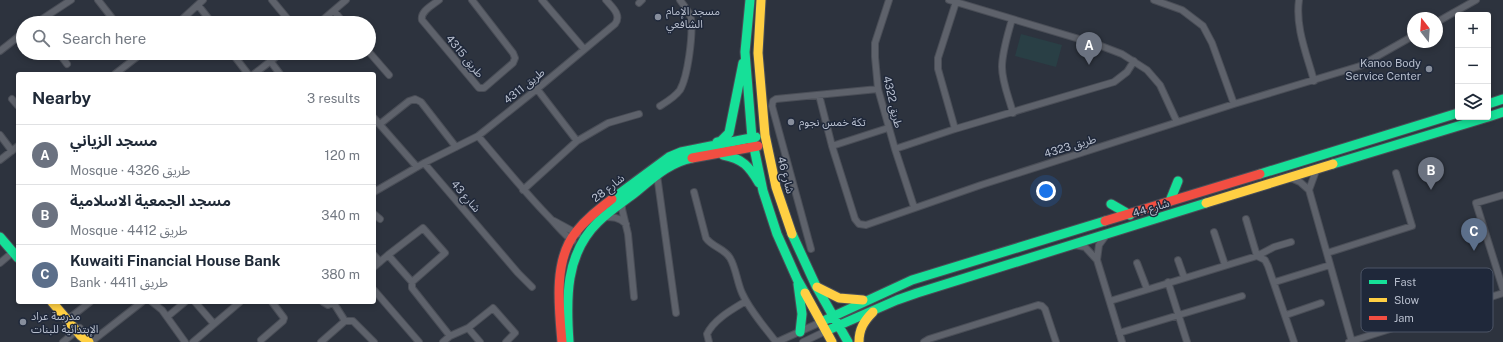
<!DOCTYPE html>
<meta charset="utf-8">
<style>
body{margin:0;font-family:"Public Sans","Noto Sans Arabic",sans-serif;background:#f6f6f7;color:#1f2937}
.controls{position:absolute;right:12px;top:12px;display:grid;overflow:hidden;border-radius:4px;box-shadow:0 2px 6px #0003}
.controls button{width:36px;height:36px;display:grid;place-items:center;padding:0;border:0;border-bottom:1px solid #e0e1e3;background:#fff;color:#1f2937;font:20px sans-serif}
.compass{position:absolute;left:1407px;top:12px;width:36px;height:36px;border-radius:50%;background:#fff;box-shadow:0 2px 6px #0003;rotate:343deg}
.you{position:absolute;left:1046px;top:191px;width:14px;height:14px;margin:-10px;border:3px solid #fff;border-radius:50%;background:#1a73e8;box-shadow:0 0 0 6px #1a73e833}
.badge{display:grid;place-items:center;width:26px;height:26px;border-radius:50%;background:#111827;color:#fff;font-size:13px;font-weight:700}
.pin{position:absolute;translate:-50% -33px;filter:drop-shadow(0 1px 2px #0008)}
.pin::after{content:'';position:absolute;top:21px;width:14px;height:12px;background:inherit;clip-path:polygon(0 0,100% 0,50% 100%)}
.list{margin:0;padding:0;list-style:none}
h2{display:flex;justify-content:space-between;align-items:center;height:52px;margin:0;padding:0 16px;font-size:17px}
h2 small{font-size:13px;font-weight:400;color:#747a83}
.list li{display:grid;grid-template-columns:26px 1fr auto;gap:12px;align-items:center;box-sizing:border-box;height:60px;padding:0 16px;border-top:1px solid #e0e1e3}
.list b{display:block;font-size:15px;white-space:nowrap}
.list p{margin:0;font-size:13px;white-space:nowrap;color:#747a83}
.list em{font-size:13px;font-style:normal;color:#747a83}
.icon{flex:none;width:22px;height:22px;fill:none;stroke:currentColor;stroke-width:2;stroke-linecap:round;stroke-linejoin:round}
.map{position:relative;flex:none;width:1503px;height:342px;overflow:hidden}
.search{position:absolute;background:#fff;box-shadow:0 2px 6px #0003;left:16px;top:16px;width:360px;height:44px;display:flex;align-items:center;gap:10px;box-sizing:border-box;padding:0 14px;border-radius:22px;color:#747a83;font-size:15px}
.panel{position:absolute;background:#fff;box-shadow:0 2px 6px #0003;left:16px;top:72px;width:360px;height:232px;border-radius:4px}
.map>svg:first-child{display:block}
.green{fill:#293f45}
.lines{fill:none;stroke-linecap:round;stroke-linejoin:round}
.street-casing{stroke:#4a4e57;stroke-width:8}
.fast-casing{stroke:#4a4e57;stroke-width:11}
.slow-casing{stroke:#4a4e57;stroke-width:11}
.jam-casing{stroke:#4a4e57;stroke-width:11}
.street{stroke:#5e626b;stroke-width:6}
.fast{stroke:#16e098;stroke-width:9}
.slow{stroke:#ffcf43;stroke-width:9}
.jam{stroke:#f24e42;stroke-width:9}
.poi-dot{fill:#878e9c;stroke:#1f283a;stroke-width:1.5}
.labels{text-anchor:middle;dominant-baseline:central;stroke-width:3;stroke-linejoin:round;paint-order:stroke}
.poi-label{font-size:11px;fill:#b8bfce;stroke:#1f283a;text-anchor:start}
.street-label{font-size:11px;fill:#b8bfce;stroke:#1f283a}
.key{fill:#1f283a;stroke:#4d5566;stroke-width:1}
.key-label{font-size:11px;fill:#b8bfce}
</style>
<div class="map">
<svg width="1503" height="342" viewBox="0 0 1503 342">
<rect width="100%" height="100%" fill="#2d333e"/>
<path class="green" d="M 1021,34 L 1062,45 L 1056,67 L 1015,56 Z"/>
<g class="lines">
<defs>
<path id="street" d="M 98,0 L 116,23
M 272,0 L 291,23
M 439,0 C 433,5 420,11 422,20 L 479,88 L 484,88 L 513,63 L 515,58 L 513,53 L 472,0
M 542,0 L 584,49
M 889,0 L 875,43 L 875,57 L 878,89 L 895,149 L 914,207
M 949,0 L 1096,44 L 1122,54 L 1147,70 L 1160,85 L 1177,122
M 1154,0 L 1182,10 L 1203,26 L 1212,43 L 1234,104
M 1299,0 C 1295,27 1307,55 1314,81
M 639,3 L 642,0
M 198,5 L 212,23
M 334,11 L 344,23
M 1012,19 C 1008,34 1002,52 1002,67 C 1002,82 1009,98 1013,113
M 1437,22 L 1476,0
M 36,23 L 71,0
M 178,23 L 203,0
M 319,23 L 346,0
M 0,51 L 23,33
M 369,52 L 389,75
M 59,53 L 67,64
M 232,53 L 248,74
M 271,62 L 280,74
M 115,74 L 142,53
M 254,74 L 281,53
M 537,89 L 577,141
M 819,95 L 832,146 L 855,219 L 859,224 L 866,225 L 981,185 L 1234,104 L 1360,66 L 1413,36
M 12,99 L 18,106
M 660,106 C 668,101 675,97 680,90 C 688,76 693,35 691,19 C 690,12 684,6 680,0
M 374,118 L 417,167
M 380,124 L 409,101 L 415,99 L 421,102 L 456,147
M 955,129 L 938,69 L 938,58 L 956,2
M 0,135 L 12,151
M 478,136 C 501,163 523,190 547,215 C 556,224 563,234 573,241
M 832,146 L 888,128
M 895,149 L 955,129 L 1114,82 L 1127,72 L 1134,61
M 0,160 L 18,146
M 424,163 L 518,273 L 532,287
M 1317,168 L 1309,190 L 1352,342
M 657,175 L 676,313
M 1289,177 L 1300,182 L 1309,190
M 523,190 L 577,141 L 608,123 L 639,114
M 374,192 L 424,163 L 478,136 L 537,89 L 615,24 C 622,15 612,7 606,0
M 694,192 L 706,238 C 712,247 724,248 730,258 C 736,268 737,282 742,293 C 750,311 764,326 776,342
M 1503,195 L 1476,203 L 1503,289
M 622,201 L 622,209 L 628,234 L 634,297
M 374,214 L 380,219
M 603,217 C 613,217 619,217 626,224
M 1246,219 L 1257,256 L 1274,247 L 1291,242
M 554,221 L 578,234
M 1214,232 L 1225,265
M 1074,245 L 1085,247 L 1097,260 L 1122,342
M 811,249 L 772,106 L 773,101 L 776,99 L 878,89
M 1327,253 L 1412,226 L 1396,173
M 374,255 L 380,262
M 1097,260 L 1099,245 L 1107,234
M 1178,260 L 1184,277
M 0,263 L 13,252
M 1137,263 L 1147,289
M 374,267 L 388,255
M 412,282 L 445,253 L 423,228 L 388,255 L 412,282 L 412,288 L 450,336 L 468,328
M 1168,282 L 1187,342
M 1275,282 L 1330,265
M 374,290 L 419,342
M 1110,301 L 1257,256 L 1265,260 L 1268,266 L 1294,342
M 152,302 L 162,310 L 185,342
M 195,302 L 214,324
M 323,302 L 328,305 L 333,302 L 345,321
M 1286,315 L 1321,303
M 167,317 L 185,302
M 67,320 L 90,302
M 345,321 L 353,321 L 374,342
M 1119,333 L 1242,296
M 261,340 L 283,321 L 284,318 L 272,302
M 63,342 L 80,328
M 91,342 L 142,302
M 193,342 L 240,302
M 321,342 L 345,321
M 443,342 L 450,336
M 480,342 L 468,328 L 493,308 L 515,333 L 506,342
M 709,342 L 707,334 C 714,319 733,309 746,301
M 777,342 L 821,322
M 803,342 L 826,331
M 924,342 L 929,339 L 1038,305 L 1042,306 L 1045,309 L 1056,342
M 1349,342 L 1503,293"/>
<path id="fast" d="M 750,0 L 745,52 L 752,138 L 763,191 L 777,234 L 797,279 L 805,293
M 1488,104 L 1503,99
M 1488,117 L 1503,112
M 717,142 L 721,141 L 729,133 L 743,63
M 723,155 C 743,159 749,166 759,183
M 1333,164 L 1488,117
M 1260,174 L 1458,113
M 612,199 L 669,157 L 681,152 L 756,137
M 1170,201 L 1178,181
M 1111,204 L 1130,215
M 792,234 L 816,286 L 848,342
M 0,237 L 18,258
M 798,284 L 802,314 L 800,332
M 821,322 L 912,280 L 1105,221
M 826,331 L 897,300 L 917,293 L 1206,203
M 569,342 C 566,299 565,254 598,222 C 609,211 623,202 636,192 C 653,178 670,162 692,158"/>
<path id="slow" d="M 761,0 L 758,53 L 765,135 L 776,187 L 792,234
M 1206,203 L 1333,164
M 817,287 L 839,298 L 863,300
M 805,293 L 832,342
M 52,302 L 81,336 L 89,342
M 859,342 C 859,329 864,321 873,312"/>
<path id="jam" d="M 692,158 L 758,146
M 1105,221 L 1260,174
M 562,342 C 559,308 553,260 576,232 C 586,219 599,209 612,199"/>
</defs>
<use href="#street" class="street-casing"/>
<use href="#fast" class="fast-casing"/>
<use href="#slow" class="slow-casing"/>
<use href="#jam" class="jam-casing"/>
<use href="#street" class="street"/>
<use href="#fast" class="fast"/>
<use href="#slow" class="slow"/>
<use href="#jam" class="jam"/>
</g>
<g class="poi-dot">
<circle cx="658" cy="17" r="4"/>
<circle cx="1429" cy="69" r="4"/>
<circle cx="791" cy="122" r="4"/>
<circle cx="23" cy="322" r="4"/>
</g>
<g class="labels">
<g class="poi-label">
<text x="666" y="11">مسجد الإمام<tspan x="666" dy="13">الشافعي</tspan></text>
<text x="1421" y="63" text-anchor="end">Kanoo Body<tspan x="1421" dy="13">Service Center</tspan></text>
<text x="799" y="122">تكة خمس نجوم</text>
<text x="31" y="316">مدرسة عراد<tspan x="31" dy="13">الإبتدائية للبنات</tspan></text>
</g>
<g class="street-label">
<text transform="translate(465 56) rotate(50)">طريق 4315</text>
<text transform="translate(524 86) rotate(-39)">طريق 4311</text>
<text transform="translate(893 102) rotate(77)">طريق 4322</text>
<text transform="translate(1070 146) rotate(-17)">طريق 4323</text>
<text transform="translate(786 175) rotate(75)">شارع 46</text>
<text transform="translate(608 188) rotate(-38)">شارع 28</text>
<text transform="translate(466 196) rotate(49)">شارع 43</text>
<text transform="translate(1151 208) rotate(-17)">شارع 44</text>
</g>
</g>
<rect x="1361" y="268" width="132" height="64" rx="6" class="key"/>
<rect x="1369" y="280" width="18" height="4" fill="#16e098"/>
<rect x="1369" y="298" width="18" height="4" fill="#ffcf43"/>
<rect x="1369" y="316" width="18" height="4" fill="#f24e42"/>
<g class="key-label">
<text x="1394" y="286">Fast</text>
<text x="1394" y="304">Slow</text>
<text x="1394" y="322">Jam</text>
</g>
</svg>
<div class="controls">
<button>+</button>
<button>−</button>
<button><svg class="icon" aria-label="layers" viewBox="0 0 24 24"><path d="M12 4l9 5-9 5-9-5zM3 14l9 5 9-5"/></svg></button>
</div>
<svg class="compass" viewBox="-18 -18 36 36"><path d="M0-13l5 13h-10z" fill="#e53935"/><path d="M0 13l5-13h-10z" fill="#747a83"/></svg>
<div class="you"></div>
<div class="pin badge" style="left:1089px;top:65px;background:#6b7280">A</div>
<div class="pin badge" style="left:1431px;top:190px;background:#6b7280">B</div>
<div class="pin badge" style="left:1474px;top:251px;background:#5c6f8a">C</div>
<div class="search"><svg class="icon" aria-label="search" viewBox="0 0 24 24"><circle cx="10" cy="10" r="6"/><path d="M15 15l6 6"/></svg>Search here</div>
<section class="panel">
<h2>Nearby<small>3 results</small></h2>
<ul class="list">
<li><span class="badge" style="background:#6b7280">A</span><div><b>مسجد الزياني</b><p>Mosque · طريق 4326</p></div><em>120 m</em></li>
<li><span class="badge" style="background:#6b7280">B</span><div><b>مسجد الجمعية الاسلامية</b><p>Mosque · طريق 4412</p></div><em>340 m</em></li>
<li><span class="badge" style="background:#5c6f8a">C</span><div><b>Kuwaiti Financial House Bank</b><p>Bank · طريق 4411</p></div><em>380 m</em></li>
</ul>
</section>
</div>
